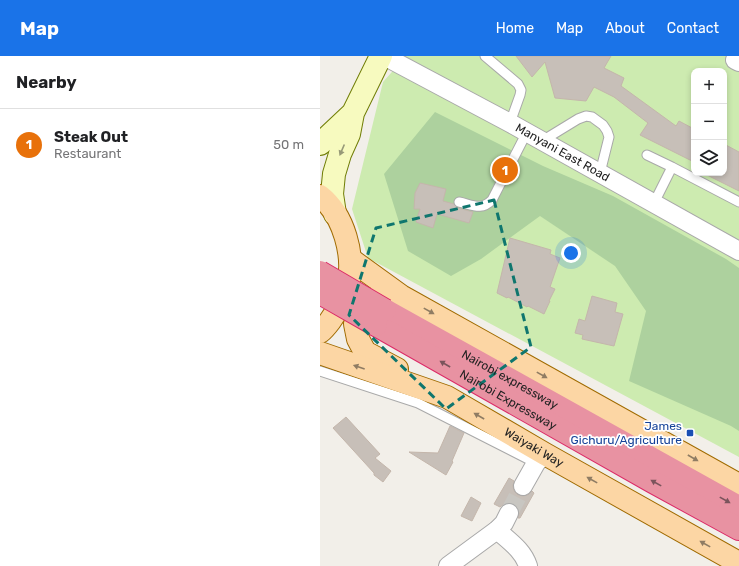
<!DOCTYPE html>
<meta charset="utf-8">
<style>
body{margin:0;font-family:Rubik,sans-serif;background:#f6f6f6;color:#202124}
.controls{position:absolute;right:12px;top:12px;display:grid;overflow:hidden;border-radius:8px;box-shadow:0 2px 6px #0003}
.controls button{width:36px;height:36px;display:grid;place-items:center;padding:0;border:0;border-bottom:1px solid #e0e0e0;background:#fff;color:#202124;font:20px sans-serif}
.you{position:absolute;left:251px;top:197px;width:14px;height:14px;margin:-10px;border:3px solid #fff;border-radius:50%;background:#1a73e8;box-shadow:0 0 0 6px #1a73e833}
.badge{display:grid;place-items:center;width:26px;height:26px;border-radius:50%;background:#1a73e8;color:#fff;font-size:13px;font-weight:700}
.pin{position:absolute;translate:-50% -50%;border:2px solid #fff;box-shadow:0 1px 4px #0006}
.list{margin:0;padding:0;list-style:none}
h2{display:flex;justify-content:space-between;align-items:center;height:52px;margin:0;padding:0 16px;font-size:17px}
h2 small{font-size:13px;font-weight:400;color:#757577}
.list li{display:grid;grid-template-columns:26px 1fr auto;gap:12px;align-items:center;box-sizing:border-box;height:72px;padding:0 16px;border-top:1px solid #e0e0e0}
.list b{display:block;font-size:15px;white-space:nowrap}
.list p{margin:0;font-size:13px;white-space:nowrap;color:#757577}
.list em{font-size:13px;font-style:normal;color:#757577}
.icon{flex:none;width:22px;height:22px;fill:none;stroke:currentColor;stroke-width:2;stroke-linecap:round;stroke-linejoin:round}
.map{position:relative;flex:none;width:419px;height:510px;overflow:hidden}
header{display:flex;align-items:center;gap:24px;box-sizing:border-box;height:56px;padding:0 20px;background:#1a73e8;color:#fff}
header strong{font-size:19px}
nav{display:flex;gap:22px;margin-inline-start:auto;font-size:14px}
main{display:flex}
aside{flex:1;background:#fff}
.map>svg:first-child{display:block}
.grass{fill:#cdebb0;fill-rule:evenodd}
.forest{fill:#add19e}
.building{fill:#c7bfb8;stroke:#c4b6ab}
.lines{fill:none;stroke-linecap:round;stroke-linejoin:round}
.street-tunnel{stroke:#c8c6c1;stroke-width:18;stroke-dasharray:18 9;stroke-linecap:butt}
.lane-casing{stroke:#a9a9a9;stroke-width:11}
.street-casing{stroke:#a9a9a9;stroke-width:20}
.secondary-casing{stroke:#707d05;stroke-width:24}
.primary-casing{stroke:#a06b00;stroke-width:24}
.highway-casing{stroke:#dc2a67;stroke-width:24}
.lane{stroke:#fff;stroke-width:9}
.street{stroke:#fff;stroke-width:18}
.secondary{stroke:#f7fabf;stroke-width:22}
.primary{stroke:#fcd6a4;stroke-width:22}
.highway{stroke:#e892a2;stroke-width:22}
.highway-bridge-casing{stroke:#dc2a67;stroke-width:24;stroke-linecap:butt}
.highway-bridge{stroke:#e892a2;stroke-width:22}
.oneway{fill:#979978}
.oneway2{fill:#8f7c63}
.oneway3{fill:#7b545c}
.marked{fill:none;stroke:#0f766e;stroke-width:3;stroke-dasharray:8 5;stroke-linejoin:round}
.transit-dot{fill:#1a4fb4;stroke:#fff;stroke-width:1.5}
.labels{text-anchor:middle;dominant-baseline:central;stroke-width:3.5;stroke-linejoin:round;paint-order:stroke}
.street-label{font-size:12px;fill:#222;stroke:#fff}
.transit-label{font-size:12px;fill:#164399;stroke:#fff;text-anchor:end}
</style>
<header>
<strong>Map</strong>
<nav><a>Home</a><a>Map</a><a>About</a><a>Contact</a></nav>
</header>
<main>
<aside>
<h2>Nearby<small></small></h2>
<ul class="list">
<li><span class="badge" style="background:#e8710a">1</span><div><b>Steak Out</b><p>Restaurant</p></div><em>50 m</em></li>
</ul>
</aside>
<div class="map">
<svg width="419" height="510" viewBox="0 0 419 510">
<rect width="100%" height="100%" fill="#f2efe9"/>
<path class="grass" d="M 86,0 L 419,0 L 419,401 L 48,202 L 32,153 L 63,26 ZM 374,15 L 404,15 L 404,117 L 374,117 Z"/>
<path class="forest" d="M 115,56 L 223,110 L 293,140 L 406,203 L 419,212 L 419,375 L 411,370 L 309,325 L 326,255 L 295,210 L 220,160 L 161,203 L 131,220 L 88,195 L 64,118 Z"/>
<path class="building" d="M 196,0 L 291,0 L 284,12 L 304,22 L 301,30 L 356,70 L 359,65 L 374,73 L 374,106 L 320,79 L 328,67 L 294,41 L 274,31 L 266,45 L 235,42 L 225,6 L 212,21 Z
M 404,88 L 419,96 L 419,135 L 383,117 L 404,117 Z
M 100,127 L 126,133 L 123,145 L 134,148 L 138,152 L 153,156 L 149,167 L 117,158 L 113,172 L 96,166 L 100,153 L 94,153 L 95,137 Z
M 190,182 L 231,194 L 230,198 L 240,202 L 230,231 L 235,233 L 229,245 L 230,245 L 224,258 L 208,250 L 207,251 L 188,241 L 187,242 L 177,237 Z
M 272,240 L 297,247 L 295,256 L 303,258 L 294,290 L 262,283 L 263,279 L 255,277 L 259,263 L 265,265 Z
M 26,361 L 60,398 L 55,402 L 71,415 L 63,426 L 54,419 L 54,417 L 13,372 Z
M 130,370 L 144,377 L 132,405 L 133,406 L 126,419 L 89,396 L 118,397 Z
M 189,422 L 194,425 L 193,430 L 194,435 L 198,439 L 203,440 L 208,439 L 212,435 L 214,437 L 200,462 L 198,462 L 199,457 L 198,452 L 194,448 L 188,447 L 184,448 L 180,451 L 174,448 Z
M 151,441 L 161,447 L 152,465 L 141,460 Z"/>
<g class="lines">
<path class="street-tunnel" d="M 189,457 L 203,430"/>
<defs>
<path id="lane" d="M 165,0 L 198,28 L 201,34 L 200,39 L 190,67
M 222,85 L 258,63 L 266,60 L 272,61 L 283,69 L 287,75 L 289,81 L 280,117
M 327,99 L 352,111
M 139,146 C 153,149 161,155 172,144 L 207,76
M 334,147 L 352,111 L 419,146
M 0,315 L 98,347 L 216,407"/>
<g id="street">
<path id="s1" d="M 64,0 L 190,67 L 419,195"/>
<path d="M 415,4 L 419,6"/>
<path d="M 203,430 L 216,407 L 225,398"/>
<path d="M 177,474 C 189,485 203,494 208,510"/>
<path d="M 128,510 L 177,474 L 184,467 L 189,457"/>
</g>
<path id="secondary" d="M 0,88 L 33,57
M 15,158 L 12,138 L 14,118 L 20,98 L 29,78 L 33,57 L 61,0"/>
<g id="primary">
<path d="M 0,140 C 24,159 35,200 28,229 C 24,242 18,254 10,265 C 7,269 4,273 0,276"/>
<path d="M 30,203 L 81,240 L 419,429"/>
<path d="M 50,243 L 42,253 L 35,268 L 38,283 L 45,296 L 77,313"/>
<path id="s2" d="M 0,297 L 127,341 L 225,398 L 419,507"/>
</g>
<g id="highway">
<path id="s3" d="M 65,254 L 419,451"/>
<path id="s4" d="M 56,269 L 333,426 L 419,473"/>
</g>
</defs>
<use href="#lane" class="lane-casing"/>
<use href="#street" class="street-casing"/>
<use href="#secondary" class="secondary-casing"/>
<use href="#primary" class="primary-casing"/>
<use href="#highway" class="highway-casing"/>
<use href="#lane" class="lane"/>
<use href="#street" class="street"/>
<use href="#secondary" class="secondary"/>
<use href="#primary" class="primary"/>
<use href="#highway" class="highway"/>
<defs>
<path id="highway-bridge" d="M 0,216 L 65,254
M 0,237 L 56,269"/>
</defs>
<use href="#highway-bridge" class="highway-bridge-casing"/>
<use href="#highway-bridge" class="highway-bridge"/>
</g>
<defs><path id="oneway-solid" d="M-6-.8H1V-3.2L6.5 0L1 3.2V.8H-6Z"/></defs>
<use class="oneway" href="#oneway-solid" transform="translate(22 94) rotate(113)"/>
<g class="oneway2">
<use href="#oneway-solid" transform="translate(109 255) rotate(29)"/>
<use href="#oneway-solid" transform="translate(39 311) rotate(-161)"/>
<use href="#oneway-solid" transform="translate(222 319) rotate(29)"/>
<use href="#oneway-solid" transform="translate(159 360) rotate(-150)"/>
<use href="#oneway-solid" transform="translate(373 402) rotate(30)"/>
<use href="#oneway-solid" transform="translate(272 424) rotate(-151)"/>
<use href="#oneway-solid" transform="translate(385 488) rotate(-151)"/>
</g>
<g class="oneway3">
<use href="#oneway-solid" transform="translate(125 308) rotate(-150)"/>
<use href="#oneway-solid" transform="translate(336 427) rotate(-151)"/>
<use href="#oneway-solid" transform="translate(405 444) rotate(29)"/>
</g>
<path class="marked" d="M 174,144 L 211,291 L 126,353 L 29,259 L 56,172 Z"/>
<rect class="transit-dot" x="366" y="373" width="8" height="8" rx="2"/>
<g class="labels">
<g class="street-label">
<text stroke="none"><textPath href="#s1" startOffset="203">Manyani East Road</textPath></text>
<text stroke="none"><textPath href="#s3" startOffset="143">Nairobi expressway</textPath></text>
<text stroke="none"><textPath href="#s4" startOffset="152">Nairobi Expressway</textPath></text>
<text stroke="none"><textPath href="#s2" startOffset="235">Waiyaki Way</textPath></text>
</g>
<g class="transit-label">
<text x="362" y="370">James<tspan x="362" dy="14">Gichuru/Agriculture</tspan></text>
</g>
</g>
</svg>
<div class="controls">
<button>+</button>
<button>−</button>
<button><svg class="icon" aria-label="layers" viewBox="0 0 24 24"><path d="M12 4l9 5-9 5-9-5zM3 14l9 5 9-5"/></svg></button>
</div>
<div class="you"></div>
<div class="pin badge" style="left:185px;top:114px;background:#e8710a">1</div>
</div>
</main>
